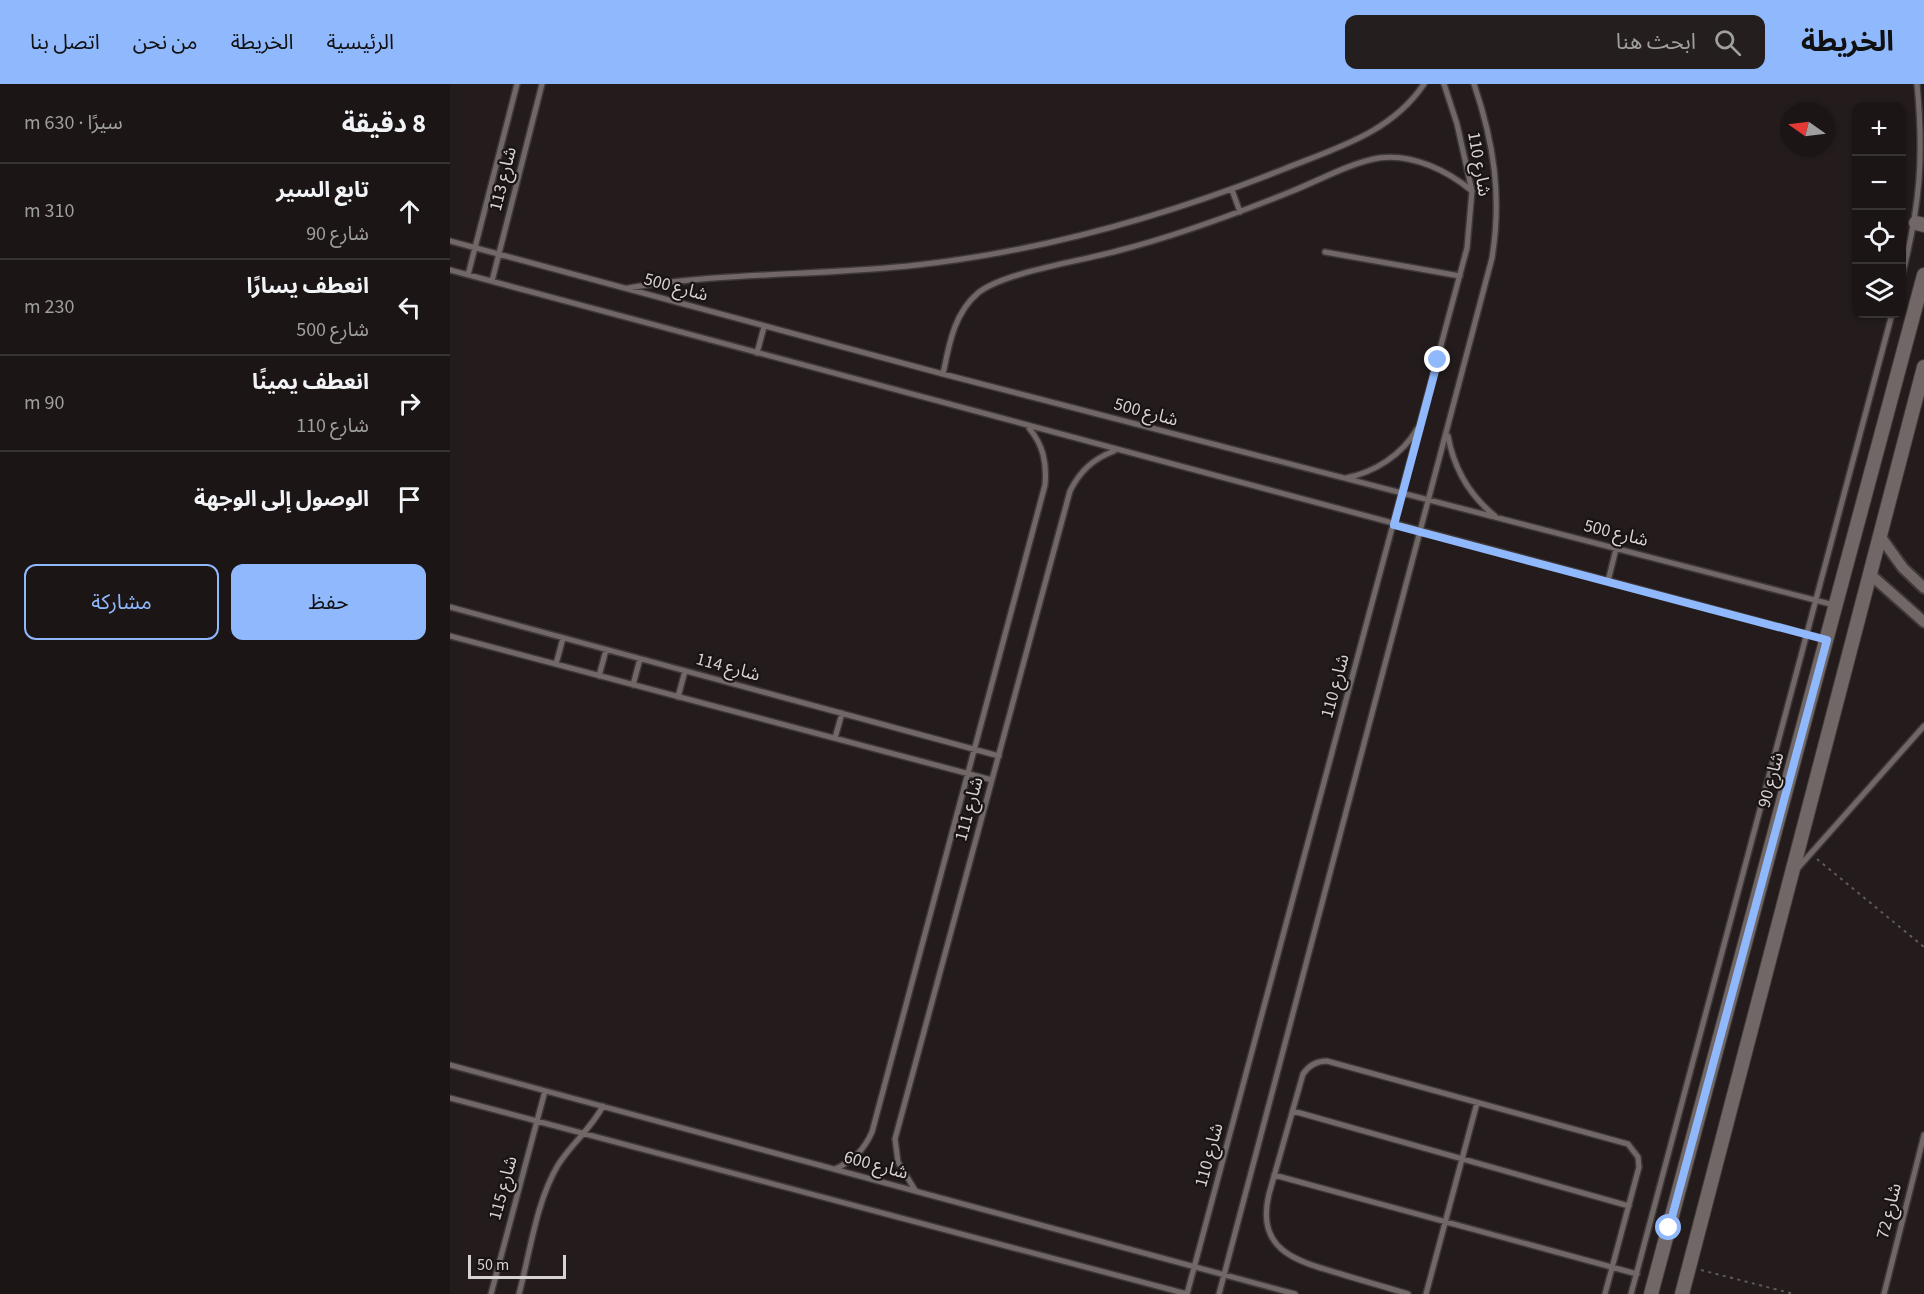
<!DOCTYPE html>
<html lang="ar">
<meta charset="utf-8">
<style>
body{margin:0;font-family:"Source Sans 3","Noto Sans Arabic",sans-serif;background:#241e1e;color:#f1f3f6;direction:rtl}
.controls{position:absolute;right:18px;top:18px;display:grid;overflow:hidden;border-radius:12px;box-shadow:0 2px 4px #0004}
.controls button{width:54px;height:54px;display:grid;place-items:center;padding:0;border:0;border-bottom:2px solid #393434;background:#1b1515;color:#f1f3f6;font:30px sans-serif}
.compass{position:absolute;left:1330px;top:18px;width:54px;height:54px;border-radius:50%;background:#1b1515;box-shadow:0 2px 4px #0004;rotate:284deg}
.scale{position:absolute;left:18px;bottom:15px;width:98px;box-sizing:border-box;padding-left:6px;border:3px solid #d8d3d3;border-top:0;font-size:16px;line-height:21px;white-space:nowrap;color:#d8d3d3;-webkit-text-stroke:4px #1a1313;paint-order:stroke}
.stop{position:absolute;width:18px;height:18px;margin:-14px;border:4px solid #8fb8fd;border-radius:50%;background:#fff}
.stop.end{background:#8fb8fd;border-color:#fff;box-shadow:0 2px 6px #0008}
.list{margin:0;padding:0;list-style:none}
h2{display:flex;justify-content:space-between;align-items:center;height:78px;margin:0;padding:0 24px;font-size:26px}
h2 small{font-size:20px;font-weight:400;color:#a09fa0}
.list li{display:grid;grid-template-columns:39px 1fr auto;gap:18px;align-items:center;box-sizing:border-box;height:96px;padding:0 24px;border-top:2px solid #393434}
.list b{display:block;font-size:22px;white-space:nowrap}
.list p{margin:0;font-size:20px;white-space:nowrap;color:#a09fa0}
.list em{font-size:20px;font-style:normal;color:#a09fa0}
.actions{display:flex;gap:12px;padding:18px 24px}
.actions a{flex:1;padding:14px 0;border:2px solid #8fb8fd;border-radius:12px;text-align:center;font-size:21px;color:#8fb8fd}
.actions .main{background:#8fb8fd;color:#111}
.icon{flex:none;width:33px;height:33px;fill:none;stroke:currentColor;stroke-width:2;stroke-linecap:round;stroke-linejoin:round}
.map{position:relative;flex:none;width:1474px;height:1210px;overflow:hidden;direction:ltr}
header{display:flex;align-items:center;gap:36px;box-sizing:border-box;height:84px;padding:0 30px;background:#8fb8fd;color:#111}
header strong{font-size:28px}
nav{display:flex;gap:33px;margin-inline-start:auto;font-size:21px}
.search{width:420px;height:54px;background:#241e1e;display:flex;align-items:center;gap:15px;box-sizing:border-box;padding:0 21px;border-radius:12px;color:#a09fa0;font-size:22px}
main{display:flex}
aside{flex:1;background:#1b1515}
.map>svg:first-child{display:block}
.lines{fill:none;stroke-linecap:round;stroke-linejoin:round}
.lane-casing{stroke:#3e3838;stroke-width:8}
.street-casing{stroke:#3e3838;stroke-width:14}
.secondary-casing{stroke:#3e3838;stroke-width:16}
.path{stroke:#615a5a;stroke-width:2;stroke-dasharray:3 4.5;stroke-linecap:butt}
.lane{stroke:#716767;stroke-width:5}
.street{stroke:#716767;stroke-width:10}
.secondary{stroke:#716767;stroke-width:14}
.route{stroke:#8fb8fd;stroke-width:8}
.labels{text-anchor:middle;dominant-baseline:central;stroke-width:4.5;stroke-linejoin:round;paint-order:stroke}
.street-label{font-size:18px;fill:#d8d3d3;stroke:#1a1313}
</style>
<header>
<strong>الخريطة</strong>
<div class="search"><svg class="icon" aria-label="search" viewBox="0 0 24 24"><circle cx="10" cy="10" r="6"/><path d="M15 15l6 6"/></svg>ابحث هنا</div>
<nav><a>الرئيسية</a><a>الخريطة</a><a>من نحن</a><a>اتصل بنا</a></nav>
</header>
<main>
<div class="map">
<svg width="1474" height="1210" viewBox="0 0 1474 1210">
<rect width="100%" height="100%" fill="#241c1c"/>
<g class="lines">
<defs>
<path id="lane" d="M 782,106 L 790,128
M 0,157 L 493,290 L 1384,521
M 875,168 L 1010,192
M 0,186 L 1375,555
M 18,191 L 67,0
M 1452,192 C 1470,121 1474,73 1467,0
M 42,197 L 92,0
M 178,204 C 274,188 370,192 467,181 C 593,167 716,132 834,85 C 886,64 941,49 974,0
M 307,269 L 314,243
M 493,290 C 499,261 504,229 528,209 C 554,188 632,177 667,167 C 726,152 783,131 840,108 C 866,98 902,78 929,74 C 962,69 998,87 1022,107
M 998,352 C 1004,385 1019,411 1045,432
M 896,394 C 925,388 952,371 967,345
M 1158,497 L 1166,465
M 0,523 L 549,672
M 0,552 L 542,696
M 106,580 L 113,554
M 149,592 L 156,566
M 183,601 L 190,575
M 228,613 L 235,587
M 385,654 L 392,629
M 1347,785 L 1474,642
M 0,981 L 845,1210
M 0,1014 L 737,1210
M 843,1027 L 1179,1122
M 385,1085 C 403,1077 414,1066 422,1048 L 595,401 C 597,378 593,361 579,344
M 824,1091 L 1187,1190
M 465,1106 L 448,1078 L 445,1055 L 620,407 C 630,387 643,375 664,367
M 41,1210 L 95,1007
M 69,1210 C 80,1169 86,1118 108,1081 C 121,1060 141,1045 153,1022
M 737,1210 L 1017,164 L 1022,107 L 1007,40 L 994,0
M 769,1210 L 1042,174 C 1052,112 1044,59 1024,0
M 958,1210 C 936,1203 913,1197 891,1190 C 847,1177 805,1167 819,1110 L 853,990 C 859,981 866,977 877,977 L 1178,1060 L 1188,1073 L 1189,1083 L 1155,1210
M 976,1210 L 1027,1019
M 1181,1210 L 1442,230
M 1434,1210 L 1474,1051"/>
<path id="street" d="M 1430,452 L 1453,484 L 1474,504
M 1421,491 L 1474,538"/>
<path id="secondary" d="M 1466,139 L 1474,141
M 1201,1210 L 1474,191
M 1232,1210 L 1474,283"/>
</defs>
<use href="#lane" class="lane-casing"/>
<use href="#street" class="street-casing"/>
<use href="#secondary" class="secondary-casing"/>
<path class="path" d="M 1367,775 L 1474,863
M 1251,1186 L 1344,1210"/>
<use href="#lane" class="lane"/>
<use href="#street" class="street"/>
<use href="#secondary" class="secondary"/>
</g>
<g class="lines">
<path class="route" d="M 988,276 L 944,441 L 1377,556 L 1219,1144"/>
</g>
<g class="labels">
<g class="street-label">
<text transform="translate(1029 80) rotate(80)">شارع 110</text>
<text transform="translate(53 95) rotate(-76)">شارع 113</text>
<text transform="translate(226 203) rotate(15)">شارع 500</text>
<text transform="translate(696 328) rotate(15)">شارع 500</text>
<text transform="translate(1166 449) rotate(14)">شارع 500</text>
<text transform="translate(278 583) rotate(15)">شارع 114</text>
<text transform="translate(885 602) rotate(-75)">شارع 110</text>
<text transform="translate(1321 696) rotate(-75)">شارع 90</text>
<text transform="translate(519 725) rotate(-75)">شارع 111</text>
<text transform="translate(759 1071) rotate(-75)">شارع 110</text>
<text transform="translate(426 1081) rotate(15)">شارع 600</text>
<text transform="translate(53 1104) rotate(-75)">شارع 115</text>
<text transform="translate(1439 1127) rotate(-76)">شارع 72</text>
</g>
</g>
</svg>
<div class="controls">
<button>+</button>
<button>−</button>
<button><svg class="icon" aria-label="locate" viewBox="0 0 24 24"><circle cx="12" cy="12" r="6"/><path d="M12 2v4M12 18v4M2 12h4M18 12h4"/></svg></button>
<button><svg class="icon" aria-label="layers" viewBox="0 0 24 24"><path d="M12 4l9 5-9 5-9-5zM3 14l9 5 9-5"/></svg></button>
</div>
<svg class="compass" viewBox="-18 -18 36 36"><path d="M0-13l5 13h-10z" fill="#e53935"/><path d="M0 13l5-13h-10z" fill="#a09fa0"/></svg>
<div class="scale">50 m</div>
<div class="stop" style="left:1219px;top:1144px"></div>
<div class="stop end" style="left:988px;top:276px"></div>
</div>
<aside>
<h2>8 دقيقة<small>سيرًا · 630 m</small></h2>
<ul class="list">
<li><svg class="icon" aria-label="ahead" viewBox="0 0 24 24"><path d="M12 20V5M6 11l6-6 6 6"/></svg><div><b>تابع السير</b><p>شارع 90</p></div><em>310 m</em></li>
<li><svg class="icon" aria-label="left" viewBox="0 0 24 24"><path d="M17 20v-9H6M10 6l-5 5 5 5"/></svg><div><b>انعطف يسارًا</b><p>شارع 500</p></div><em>230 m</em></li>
<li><svg class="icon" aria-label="right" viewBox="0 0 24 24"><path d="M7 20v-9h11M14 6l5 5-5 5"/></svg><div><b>انعطف يمينًا</b><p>شارع 110</p></div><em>90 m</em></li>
<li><svg class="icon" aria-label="arrive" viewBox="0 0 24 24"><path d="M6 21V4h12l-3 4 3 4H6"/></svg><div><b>الوصول إلى الوجهة</b></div></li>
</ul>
<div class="actions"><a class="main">حفظ</a><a>مشاركة</a></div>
</aside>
</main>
